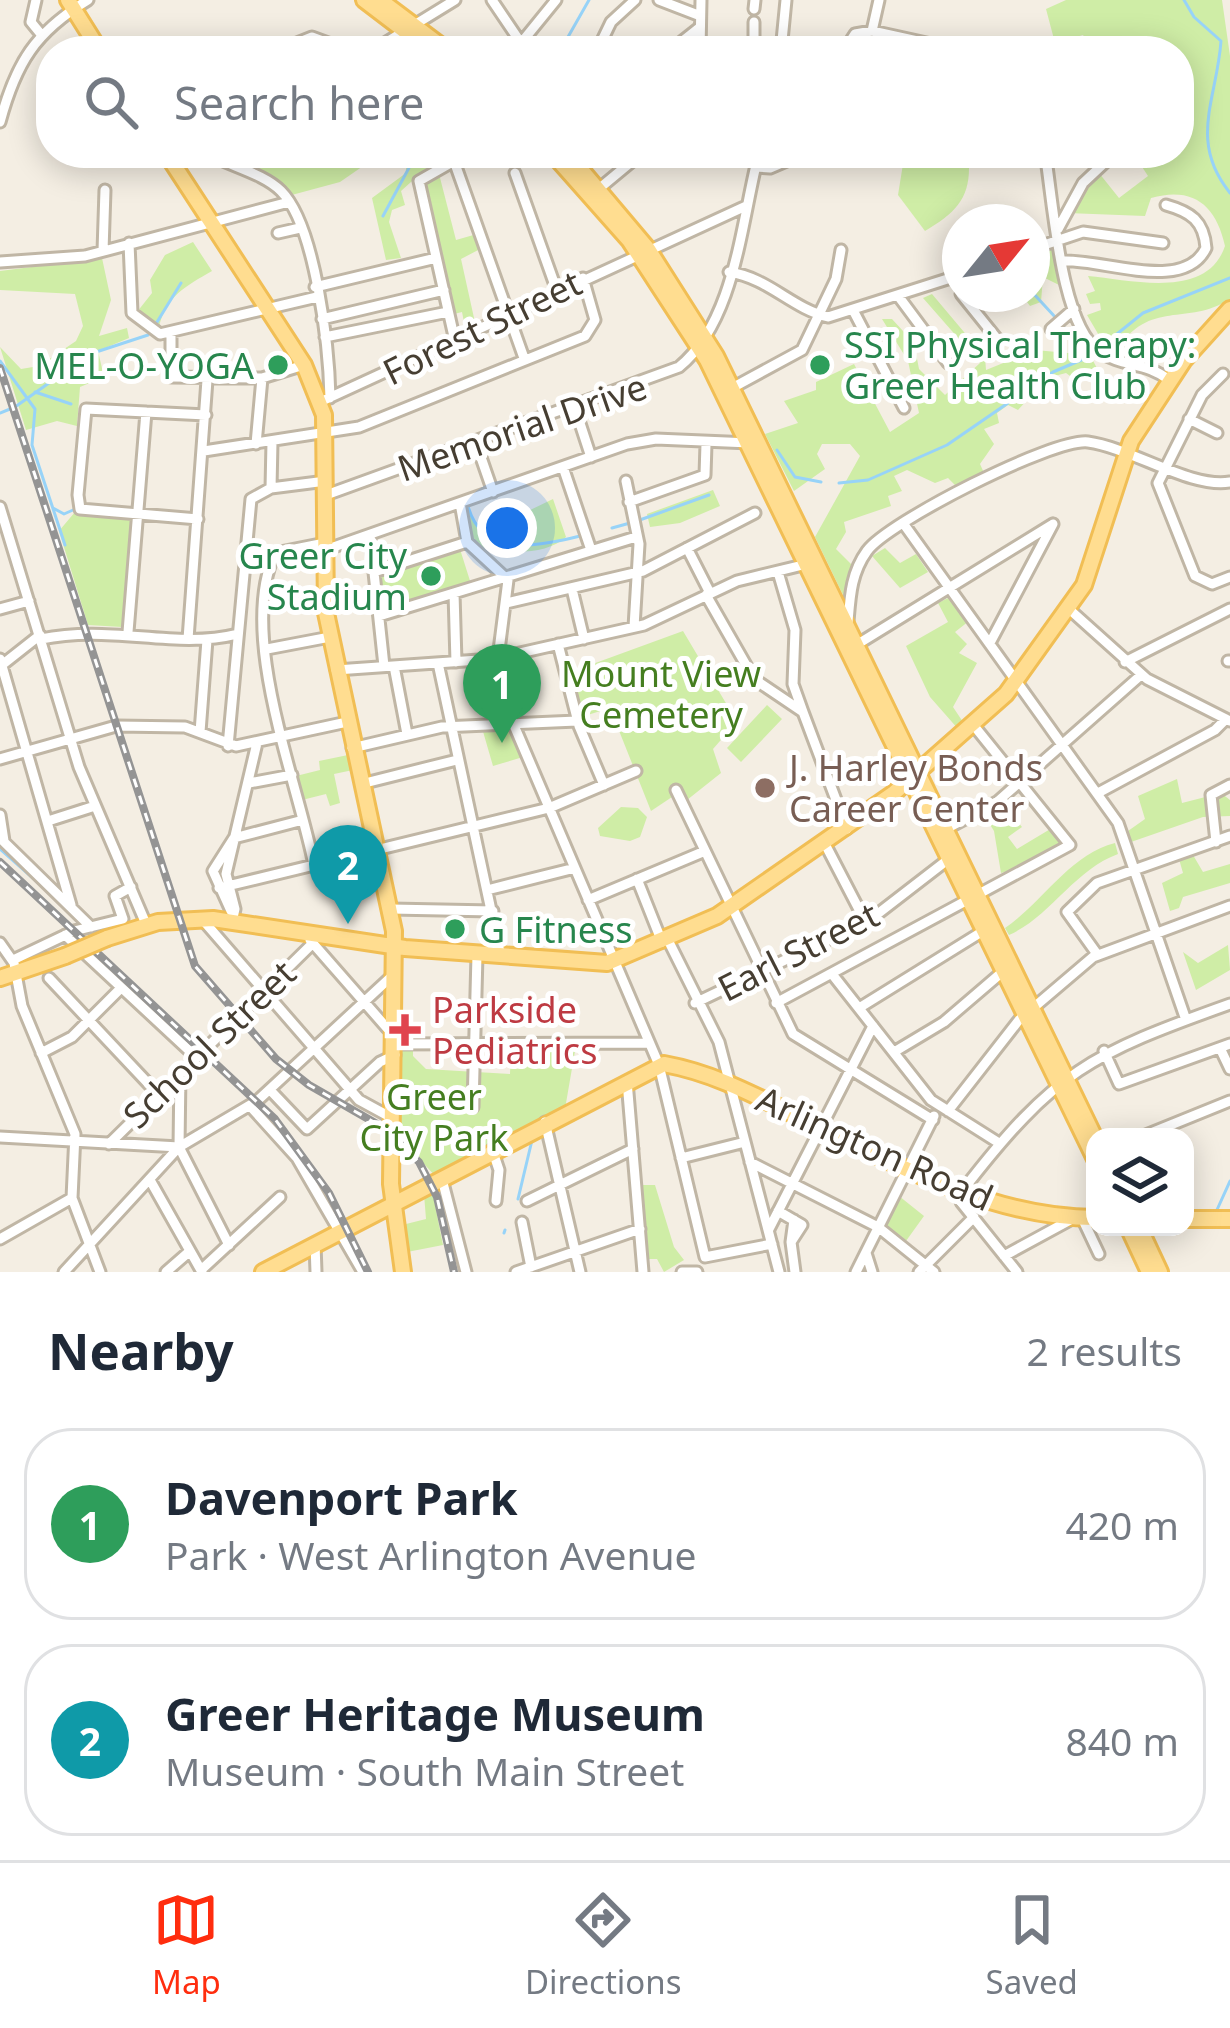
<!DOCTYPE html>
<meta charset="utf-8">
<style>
body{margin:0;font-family:"Noto Sans",sans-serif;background:#f2f2f3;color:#1f2937}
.controls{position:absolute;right:36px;bottom:36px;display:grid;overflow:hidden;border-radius:24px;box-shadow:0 6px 30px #0003}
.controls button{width:108px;height:108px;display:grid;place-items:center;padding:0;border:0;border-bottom:3px solid #e0e1e3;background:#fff;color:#1f2937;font:60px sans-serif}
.compass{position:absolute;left:942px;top:204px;width:108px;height:108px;border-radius:50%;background:#fff;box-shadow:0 6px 30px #0003;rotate:60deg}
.you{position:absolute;left:507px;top:528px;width:42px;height:42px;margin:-30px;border:9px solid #fff;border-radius:50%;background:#1a73e8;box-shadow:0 0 0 18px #1a73e833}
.badge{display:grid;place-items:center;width:78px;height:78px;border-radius:50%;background:#ff2d0e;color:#fff;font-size:39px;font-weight:700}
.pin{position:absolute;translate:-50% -99px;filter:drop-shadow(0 3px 6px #0008)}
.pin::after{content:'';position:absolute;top:63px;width:42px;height:36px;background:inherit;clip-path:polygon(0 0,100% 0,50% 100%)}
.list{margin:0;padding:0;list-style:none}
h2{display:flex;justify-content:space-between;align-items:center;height:156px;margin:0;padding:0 48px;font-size:51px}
h2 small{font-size:39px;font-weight:400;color:#747a83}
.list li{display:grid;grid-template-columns:78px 1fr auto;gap:36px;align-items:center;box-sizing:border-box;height:192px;margin:0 24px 24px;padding:0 24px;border:3px solid #e0e1e3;border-radius:48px}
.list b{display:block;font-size:45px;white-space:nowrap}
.list p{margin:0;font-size:39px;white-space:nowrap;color:#747a83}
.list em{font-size:39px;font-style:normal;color:#747a83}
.icon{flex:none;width:66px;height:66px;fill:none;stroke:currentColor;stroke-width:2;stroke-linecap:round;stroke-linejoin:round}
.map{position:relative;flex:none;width:1230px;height:1272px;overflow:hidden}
.search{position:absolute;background:#fff;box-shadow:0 6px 30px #0003;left:36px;right:36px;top:36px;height:132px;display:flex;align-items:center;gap:30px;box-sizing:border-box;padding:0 42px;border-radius:48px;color:#747a83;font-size:45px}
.sheet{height:588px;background:#fff}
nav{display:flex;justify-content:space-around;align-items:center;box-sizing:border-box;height:168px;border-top:3px solid #e0e1e3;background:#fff;font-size:33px;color:#747a83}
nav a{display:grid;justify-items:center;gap:6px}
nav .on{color:#ff2d0e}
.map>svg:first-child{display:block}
.green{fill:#cfeda6}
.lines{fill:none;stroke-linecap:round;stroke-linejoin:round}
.stream{stroke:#97d3f8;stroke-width:3}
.minor-casing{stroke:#c0b6a5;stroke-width:15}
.major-casing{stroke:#f1be54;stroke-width:20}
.minor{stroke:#fff;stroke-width:9}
.major{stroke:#ffdd90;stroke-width:14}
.rail-casing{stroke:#949494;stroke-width:8}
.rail{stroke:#fff;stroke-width:3;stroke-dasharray:9;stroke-linecap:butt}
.major-bridge-casing{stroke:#f1be54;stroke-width:20;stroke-linecap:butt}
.major-bridge{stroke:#ffdd90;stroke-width:14}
.leisure-dot{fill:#2e9e5b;stroke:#fff;stroke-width:4.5}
.education-dot{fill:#8d6e63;stroke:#fff;stroke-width:4.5}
.health-dot{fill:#e0444e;stroke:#fff;stroke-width:4.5}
.labels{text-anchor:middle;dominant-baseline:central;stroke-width:10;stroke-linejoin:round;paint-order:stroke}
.street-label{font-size:36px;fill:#463e32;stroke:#fff}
.leisure-label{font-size:36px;fill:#27864d;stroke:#fff;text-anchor:start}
.park-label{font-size:36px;fill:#457e20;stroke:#fff}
.education-label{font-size:36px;fill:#785e54;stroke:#fff;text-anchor:start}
.health-label{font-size:36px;fill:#be3a42;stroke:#fff;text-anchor:start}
</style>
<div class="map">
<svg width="1230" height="1272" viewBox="0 0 1230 1272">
<rect width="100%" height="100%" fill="#f4eee3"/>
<path class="green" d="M 1066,0 L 1222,0 L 1230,56 L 1230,299 C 1187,327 1150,298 1116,351 L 1104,344 L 1087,315 L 1101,310 L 1100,303 L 1090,304 L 1086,294 L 1095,291 L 1088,276 C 1132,280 1207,300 1225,246 C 1216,205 1193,186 1151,198 L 1145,216 L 1067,213 L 1099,173 L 1119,198 L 1148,176 L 1133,153 L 1179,153 L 1179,51 L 1093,51 L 1083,35 L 1055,43 L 1046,9 Z
M 215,153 L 382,153 L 340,182 L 288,196 Z
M 401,153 L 427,153 L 431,164 L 401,191 L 405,205 L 392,210 L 389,222 L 401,258 L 386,260 L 372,198 L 406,173 L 406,155 Z
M 911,153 L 968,153 C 973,195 959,211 925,231 L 898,195 L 903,164 Z
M 438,170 L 456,240 L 477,234 L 482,248 L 461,259 L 476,327 L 466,332 L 462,312 L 450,315 L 422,179 Z
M 193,242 L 212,271 C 186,286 166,296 159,327 L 137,312 L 152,293 L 150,280 L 165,255 Z
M 1053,249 L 1061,286 L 1043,277 L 1041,302 L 1030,306 L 1021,294 L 1032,294 L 1032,255 Z
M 102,258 L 111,300 L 99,336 L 127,328 L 129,338 L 98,351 L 104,377 L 80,387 L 77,426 L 57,421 L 26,430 L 0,347 L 21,369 L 39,366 L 76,341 L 83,326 L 75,294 L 0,290 L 0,271 Z
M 932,294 L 985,357 L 986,370 L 1035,350 L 1090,355 L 1099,372 L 1077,381 L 1066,373 L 1047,378 L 1018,410 L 1008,405 L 997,413 L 999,423 L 984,429 L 994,444 L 980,464 L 984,473 L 957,487 L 948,478 L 935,483 L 907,470 L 894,476 L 902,491 L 888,496 L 891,506 L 844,522 L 846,532 L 836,549 L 854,567 L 845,599 L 815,537 L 860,456 L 850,444 L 822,444 L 817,454 L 825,469 L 794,491 L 765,434 L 798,423 L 784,401 L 816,390 L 816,382 L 854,364 L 890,432 L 919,413 L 908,361 L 882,319 L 892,319 L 914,343 L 919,369 L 945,395 L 980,363 L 923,298 Z
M 713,490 L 720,506 L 680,523 L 650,527 L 647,514 Z
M 553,499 L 566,537 C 545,557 498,554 474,544 L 465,505 L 477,527 L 499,544 L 529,531 L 526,512 Z
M 75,512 L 133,518 L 122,627 L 88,625 L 59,531 Z
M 459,546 L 471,584 L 381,612 L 375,573 Z
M 885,548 L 900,563 L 916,554 L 928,572 L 900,588 L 872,556 Z
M 950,597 L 969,621 L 955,632 L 967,644 L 959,653 L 977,663 L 953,707 L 965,725 L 959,730 L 930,697 L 906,646 L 948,622 L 938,603 Z
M 683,631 L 733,715 L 734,725 L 713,749 L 721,773 L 687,800 L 681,791 L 651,811 L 610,708 L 578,718 L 568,673 Z
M 767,705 L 782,719 L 741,762 L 727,748 Z
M 510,726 L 523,757 L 493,766 L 482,728 Z
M 348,755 L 353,770 L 334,774 L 340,803 L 330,806 L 326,794 L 302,800 L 296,776 L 320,770 L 319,761 Z
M 1177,779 L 1182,803 L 1221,793 L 1230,800 L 1230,816 L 1203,817 L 1131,842 L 1128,831 L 1145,819 L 1138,796 Z
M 1004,806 L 1022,827 L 1008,837 L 1017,849 L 1052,828 L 1062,841 L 1063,855 L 1001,873 L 994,831 L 984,815 Z
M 621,807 L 638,808 L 647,817 L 640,837 L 630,841 L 600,836 L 598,828 Z
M 1115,843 L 1118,854 C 1074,870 1050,917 1009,935 L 1005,928 C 1043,902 1069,855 1115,843 Z
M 1193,855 L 1203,872 L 1230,864 L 1230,883 L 1183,897 L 1179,908 L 1170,911 L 1162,883 L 1183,873 L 1179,859 Z
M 1228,945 L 1230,970 L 1196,990 L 1183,952 L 1198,963 Z
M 576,1045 L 565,1109 L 436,1177 L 395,1132 L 397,1049 L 413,1046 L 413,1056 L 426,1069 L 510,1074 L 511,1046 Z
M 640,1185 L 655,1185 L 674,1247 L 684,1260 L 664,1272 L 657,1259 L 647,1259 Z
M 432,1190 L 443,1245 L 402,1253 L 398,1226 L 426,1219 L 424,1194 Z
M 899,1196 L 924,1216 L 906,1241 L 883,1227 Z"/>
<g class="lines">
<path class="stream" d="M 1184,0 L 1194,17 L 1221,41 C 1217,99 1188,141 1230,193
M 560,51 L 589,0
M 383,216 L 417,153
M 1032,292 L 1056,318
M 1061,324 L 1078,343
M 154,327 L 181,283
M 1102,346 L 1143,313 L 1230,278
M 0,361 L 35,409 L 32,445 L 65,545
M 35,392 L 71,404
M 15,407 L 90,354 L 148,335
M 0,413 L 10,409
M 777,450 L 795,477 L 821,482
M 839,483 L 868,480 L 947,445 L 1053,372 L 1093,355
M 468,506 C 482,558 537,547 580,536
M 53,508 L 64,514 L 73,510
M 637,521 L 709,495
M 612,528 L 630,523
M 0,849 L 63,905
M 1185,1159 L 1191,1157
M 518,1199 L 533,1136
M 1216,1212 L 1230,1181
M 504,1233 L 505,1230"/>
<defs>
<path id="minor" d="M 36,0 L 31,22 L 40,33
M 492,0 L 521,43 L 556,0
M 659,0 L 698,15
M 754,9 L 755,0
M 754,22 L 754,49 L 781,48
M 872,31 L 879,0
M 277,51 L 312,37 L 350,51
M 372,51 L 455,0
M 597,51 L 611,22 L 635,0
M 670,51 L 699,28
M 700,51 L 701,0
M 781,51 L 786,0
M 844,51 L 855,34 L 872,31 L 963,51
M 0,122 C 16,63 35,32 88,0
M 207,153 C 229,166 263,173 281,191 C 316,226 329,349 330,398
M 705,153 L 712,153
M 1045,153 C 1053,199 1060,326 1100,352 C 1122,367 1147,362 1169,380
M 174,164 L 192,153
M 755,167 L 770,168 L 805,153
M 515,173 L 557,291
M 595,192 L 642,153
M 1058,229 L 1083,183 L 1115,153
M 278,233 L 300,228
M 129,243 L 132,313 L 160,334 L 317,297
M 1032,249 L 1083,232 L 1163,243
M 103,251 L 105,190
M 1062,261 C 1101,258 1184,294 1206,248 C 1204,221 1191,212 1166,205
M 0,262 L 85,256 L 289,202
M 729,272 C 769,278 791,308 828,317 L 960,275
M 315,287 L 436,258
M 961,294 L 998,340
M 899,297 L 948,363
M 854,312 L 904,408
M 322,319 L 444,290
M 1051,329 L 1074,309
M 171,334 L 171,377 L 262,378 L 304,365
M 325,337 L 448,312
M 455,341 L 419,181 L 454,161 L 524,358
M 1223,374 L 1202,395 L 1158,483 L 1195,576 L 1212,584 L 1230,577
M 732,388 L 802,350 L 836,279 L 841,250
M 320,402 L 746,206
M 575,408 L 591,457
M 1189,419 L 1217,433
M 476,443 L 493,492
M 256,444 L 262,378
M 204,451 L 359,427 L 585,336 L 595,320 L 583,278
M 563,467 L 591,550
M 626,481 L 639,544 L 634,627
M 271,488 L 272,442
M 326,495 L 679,367 C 736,320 741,221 759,153
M 629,502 L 705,475 L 706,444
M 460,503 L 467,542 L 508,580 L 498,658 L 513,723 L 659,1065 L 705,1257 L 772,1244
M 0,507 L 79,767 L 146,924
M 198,519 L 80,509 L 78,495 L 86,409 L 206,415
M 903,523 L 1118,823 L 1186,1020
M 370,535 L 384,666
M 687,548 L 710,593
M 325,550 L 627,444 L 656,439 L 750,443
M 374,572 L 467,542
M 778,572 L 795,630 L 793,684 L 803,712
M 572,589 L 584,639
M 454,593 L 456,662
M 706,595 L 754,679 L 803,712 L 847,829
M 506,603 L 643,571 L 755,513
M 0,609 L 29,601
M 1069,609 L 1147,679 L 1230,721
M 379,616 L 636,537
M 848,622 C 850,597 851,573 867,551 C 888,522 1053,438 1088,442 C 1132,448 1191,489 1230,482
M 128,632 L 146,412
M 41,639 C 112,624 173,650 238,634
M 188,639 L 207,380
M 991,641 L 1053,524
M 558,644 L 579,726 L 604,785
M 853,647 L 1053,524
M 267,649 L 330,637
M 0,659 L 71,905
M 1228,661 L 1230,661
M 1125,662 L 1230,609
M 438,663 L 501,957
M 2,665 L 40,635
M 394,666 L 407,734
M 336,670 L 493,659 L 644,625 L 737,581 L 807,564
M 200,732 L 207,640
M 228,746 L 251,499 L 271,488 L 326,481
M 352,748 L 442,727 L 577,721
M 0,759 L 116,726 L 185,727 L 236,746 L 347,722
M 249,783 L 292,775
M 361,784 L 457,760
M 676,790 L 793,1034 L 933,1120
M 1098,793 L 1215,730 L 1226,719
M 0,815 L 4,841
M 48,821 L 95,806
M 942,831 L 997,802 L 1141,675
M 0,838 L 91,927
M 234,838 L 303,820
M 1216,842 L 1211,795 L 1230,785
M 825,844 L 865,921
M 314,865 C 297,779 237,634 275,553 L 325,543
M 637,879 L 662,942
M 219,888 L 549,808 L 636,771
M 487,890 L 575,868
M 588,900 L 705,851
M 391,909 L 493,911
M 231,911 L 213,871 L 234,838
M 202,919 L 359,1100 L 392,1118
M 232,922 L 235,909 L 226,874 L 257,743
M 65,935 L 196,1057
M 310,940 L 387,1028 L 395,1030
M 668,940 L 719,1042 L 779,1272
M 0,943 L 14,963 L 22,1006 L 75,1134 L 72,1198 L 100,1272
M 1097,954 L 1067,912 L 1097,883 L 1230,836
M 13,960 L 74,931 L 123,919 L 115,896 L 131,887
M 832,974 L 931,1100 L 999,1143
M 49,978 L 158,1094
M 695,1003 L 871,919 L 950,858
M 776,1003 L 1070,845 L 975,727
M 859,1008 L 988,928
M 395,1044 L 649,1043
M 1220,1048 L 1230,1069
M 1104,1051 L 1119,1084 L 1230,1044
M 894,1052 L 944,1022 L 1007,968
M 41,1053 L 72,1037 L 121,988
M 180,1072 L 179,1147 L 229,1245
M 627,1081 L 643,1272
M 270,1090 L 307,1129 L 380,1062 L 395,1055
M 250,1106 L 297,1158 L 363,1272
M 473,1107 L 477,955
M 948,1111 L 1019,1020 L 1093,957 L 1230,906
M 545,1122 L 580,1272
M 0,1137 L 179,1147
M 1141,1137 L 1230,1101
M 109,1144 L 311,945
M 492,1149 L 499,1170 L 496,1201
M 681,1158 L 745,1142
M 750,1162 L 878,1227 L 934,1272
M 442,1179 L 466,1272
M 150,1180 L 202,1272
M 527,1201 L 633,1149
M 961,1202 L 1017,1272
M 963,1204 L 963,1190 C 1055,1071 1090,1054 1230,1004
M 778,1211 L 802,1225 L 791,1242 L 794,1220
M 1082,1218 L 1099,1254
M 522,1222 L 531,1267
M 769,1229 L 873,1026
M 0,1239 L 72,1198
M 791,1242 L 795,1272
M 315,1244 L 316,1272
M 866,1253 L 872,1272
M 1004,1256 L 1072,1219
M 201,1270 L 280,1197
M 64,1272 L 179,1147 L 257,1101 L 392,976
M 166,1272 L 190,1251
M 516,1272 L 640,1229
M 682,1272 L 697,1272
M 856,1272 L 934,1116
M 919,1272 L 974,1217"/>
<path id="major" d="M 68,0 L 100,51
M 364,0 L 431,51
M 380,0 L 448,51
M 166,153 L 304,365 L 324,415 L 326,613 L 394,931 L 391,1184 L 403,1272
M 552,153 L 629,240 L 707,360 L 1095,1159
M 567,153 L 648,249 L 716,356 L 1095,1138
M 107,938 L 158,922 L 213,919 L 405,948 L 607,963 L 717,916 L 894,793 L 1006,694 L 1084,585 L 1131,441 L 1184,360 L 1230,309
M 0,978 L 65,956
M 1185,1219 L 1230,1219
M 1128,1227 L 1149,1272
M 1139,1227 L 1160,1272
M 263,1272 L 664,1064 C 714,1073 756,1096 801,1118 C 892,1163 992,1218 1095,1218"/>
</defs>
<use href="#minor" class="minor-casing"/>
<use href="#major" class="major-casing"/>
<use href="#minor" class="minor"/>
<use href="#major" class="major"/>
<defs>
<path id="rail" d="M 0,368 L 195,966 L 276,1059 L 309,1085 L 384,1128 L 419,1162 L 437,1197 L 454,1272
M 0,862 L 275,1119 L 329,1193 L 368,1272"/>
</defs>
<use href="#rail" class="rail-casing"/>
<use href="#rail" class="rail"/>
<defs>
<path id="major-bridge" d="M 65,956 L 107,938"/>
</defs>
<use href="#major-bridge" class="major-bridge-casing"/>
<use href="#major-bridge" class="major-bridge"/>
</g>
<g class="leisure-dot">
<circle cx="278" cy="365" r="12"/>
<circle cx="820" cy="365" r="12"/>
<circle cx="431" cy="576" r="12"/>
<circle cx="455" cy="929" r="12"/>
</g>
<circle class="education-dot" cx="765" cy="788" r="12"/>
<path class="health-dot" d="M399 1012h12v12h12v12h-12v12h-12v-12h-12v-12h12z"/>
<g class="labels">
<g class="street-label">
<text transform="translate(482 327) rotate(-26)">Forest Street</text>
<text transform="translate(522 427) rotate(-19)">Memorial Drive</text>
<text transform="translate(798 951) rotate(-27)">Earl Street</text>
<text transform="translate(209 1044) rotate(-44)">School Street</text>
<text transform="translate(875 1148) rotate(24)">Arlington Road</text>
</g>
<g class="leisure-label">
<text x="844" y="344">SSI Physical Therapy:<tspan x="844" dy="41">Greer Health Club</tspan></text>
<text x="254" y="365" text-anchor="end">MEL-O-YOGA</text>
<text x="407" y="555" text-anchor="end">Greer City<tspan x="407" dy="41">Stadium</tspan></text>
<text x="479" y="929">G Fitness</text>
</g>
<g class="park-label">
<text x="661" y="673">Mount View<tspan x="661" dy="41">Cemetery</tspan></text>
<text x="434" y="1096">Greer<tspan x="434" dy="41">City Park</tspan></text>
</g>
<g class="education-label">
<text x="789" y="767">J. Harley Bonds<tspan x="789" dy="41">Career Center</tspan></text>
</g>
<g class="health-label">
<text x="432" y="1009">Parkside<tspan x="432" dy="41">Pediatrics</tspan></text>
</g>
</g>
</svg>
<div class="controls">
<button><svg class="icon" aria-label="layers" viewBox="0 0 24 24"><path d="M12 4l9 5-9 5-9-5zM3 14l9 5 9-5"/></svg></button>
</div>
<svg class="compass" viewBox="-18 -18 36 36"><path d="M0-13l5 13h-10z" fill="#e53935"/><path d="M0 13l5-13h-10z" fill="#747a83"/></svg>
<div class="you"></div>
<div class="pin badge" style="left:502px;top:743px;background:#2e9e5b">1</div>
<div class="pin badge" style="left:348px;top:924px;background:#0f9aa8">2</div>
<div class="search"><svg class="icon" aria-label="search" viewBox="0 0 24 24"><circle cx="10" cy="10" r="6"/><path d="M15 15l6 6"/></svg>Search here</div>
</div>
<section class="sheet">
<h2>Nearby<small>2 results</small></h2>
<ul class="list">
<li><span class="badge" style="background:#2e9e5b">1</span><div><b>Davenport Park</b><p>Park · West Arlington Avenue</p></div><em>420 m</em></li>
<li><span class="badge" style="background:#0f9aa8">2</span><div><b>Greer Heritage Museum</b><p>Museum · South Main Street</p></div><em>840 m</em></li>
</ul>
</section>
<nav>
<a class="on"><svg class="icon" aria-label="map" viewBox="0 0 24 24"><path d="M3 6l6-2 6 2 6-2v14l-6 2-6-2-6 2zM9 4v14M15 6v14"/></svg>Map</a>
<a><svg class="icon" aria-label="directions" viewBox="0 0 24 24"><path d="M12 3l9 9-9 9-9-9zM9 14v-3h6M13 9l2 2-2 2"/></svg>Directions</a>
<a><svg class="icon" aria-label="saved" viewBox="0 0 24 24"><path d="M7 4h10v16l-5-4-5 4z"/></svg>Saved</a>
</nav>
